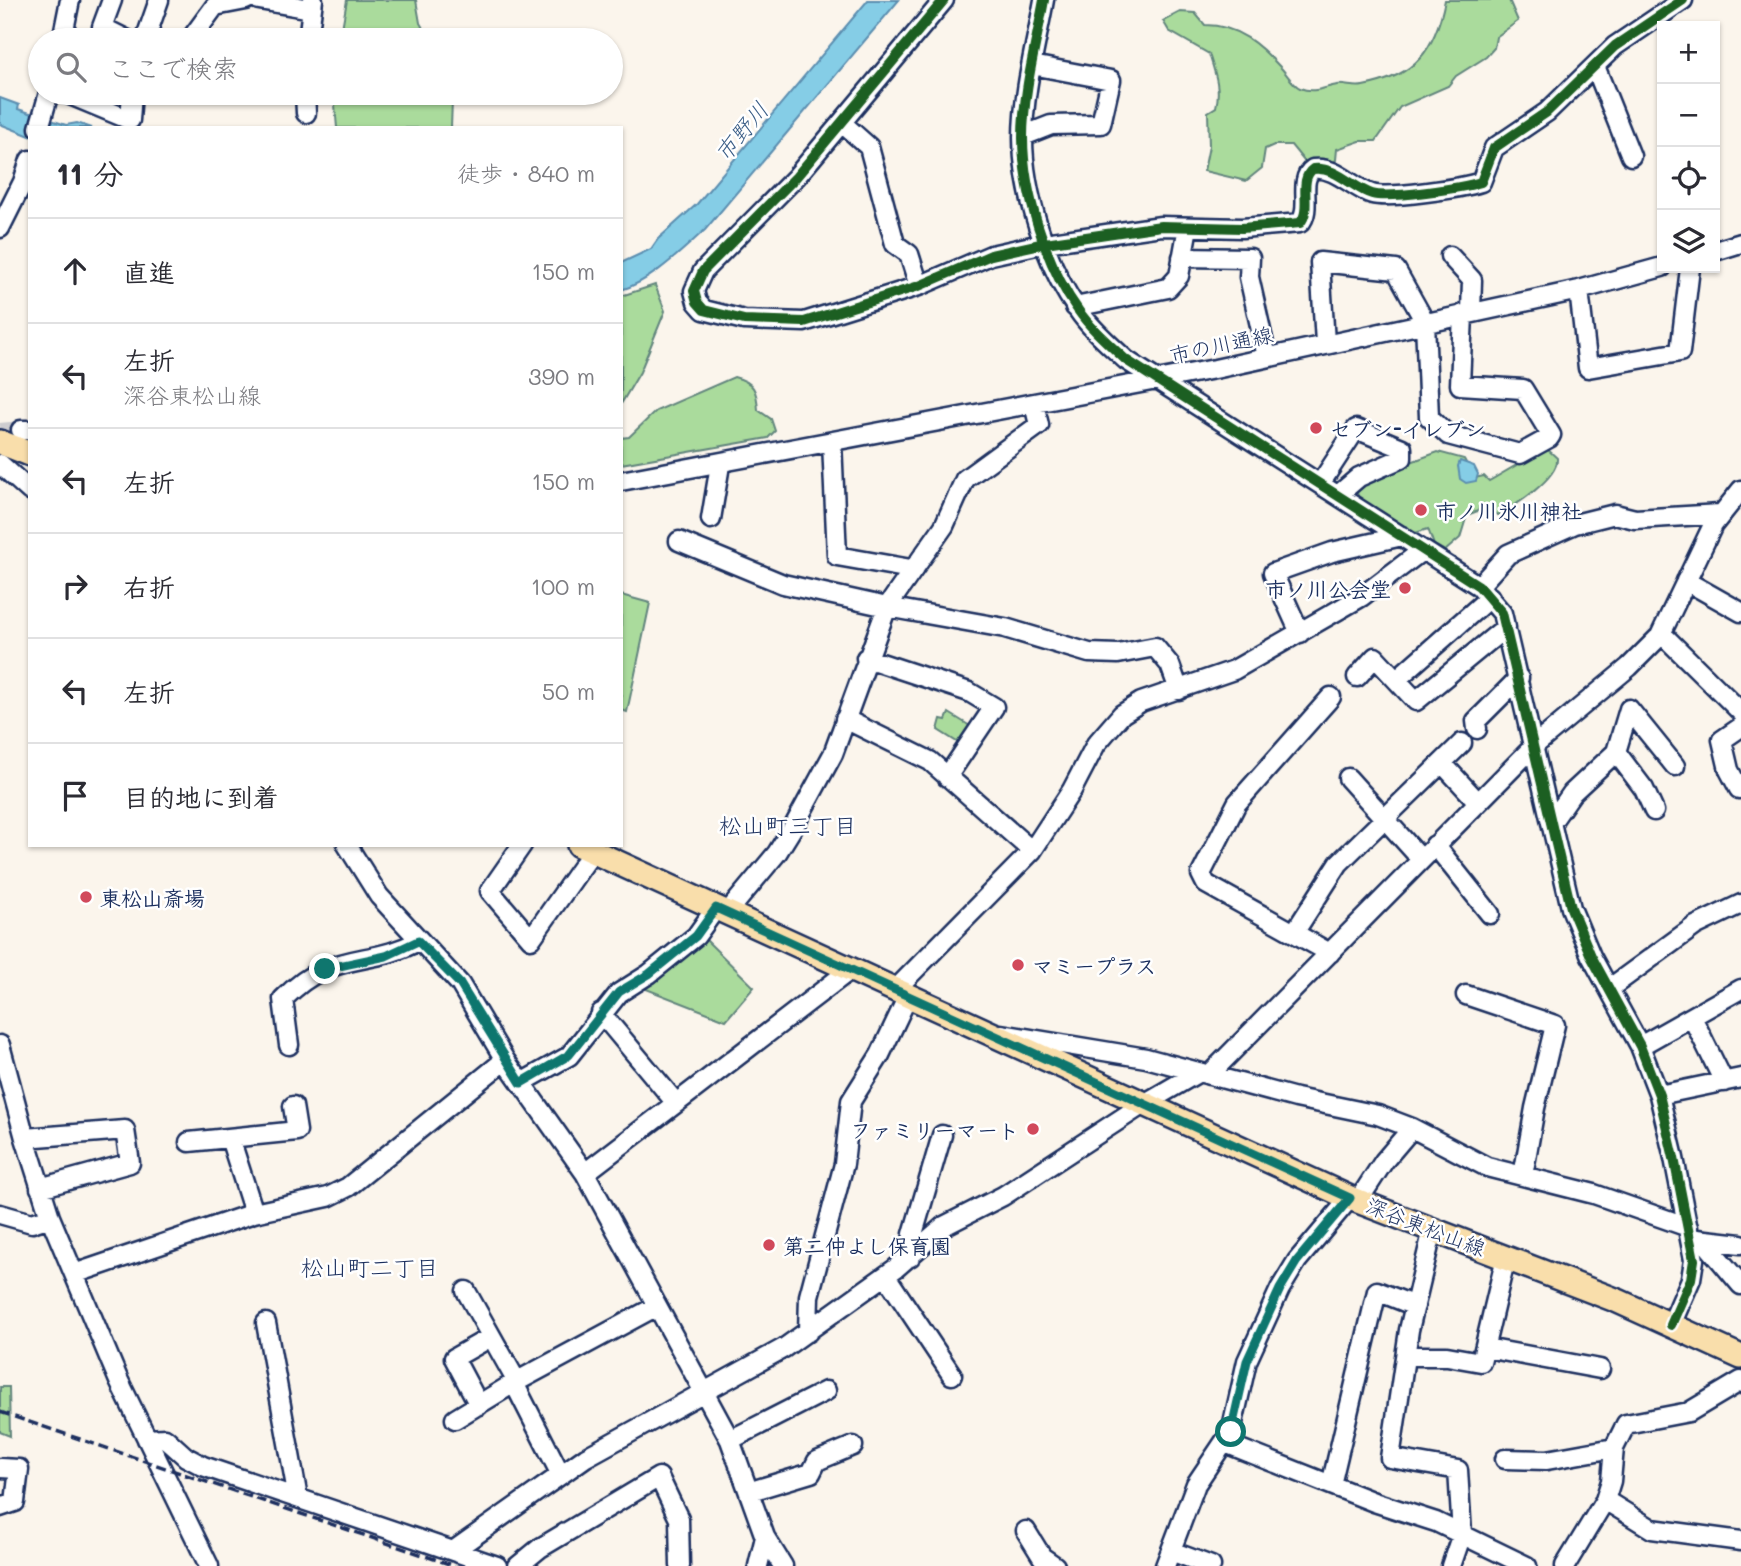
<!DOCTYPE html>
<html lang="ja">
<meta charset="utf-8">
<style>
body{margin:0;font-family:Mali,"Klee One",sans-serif;background:#f2f2f3;color:#2b2b33}
.controls{position:absolute;right:21px;top:21px;display:grid;overflow:hidden;border-radius:0px;box-shadow:0 2px 5px #0004}
.controls button{width:63px;height:63px;display:grid;place-items:center;padding:0;border:0;border-bottom:2px solid #e1e1e2;background:#fff;color:#2b2b33;font:35px sans-serif}
.stop{position:absolute;width:21px;height:21px;margin:-16px;border:5px solid #0f766e;border-radius:50%;background:#fff}
.stop.end{background:#0f766e;border-color:#fff;box-shadow:0 2px 7px #0008}
.list{margin:0;padding:0;list-style:none}
h2{display:flex;justify-content:space-between;align-items:center;height:91px;margin:0;padding:0 28px;font-size:30px}
h2 small{font-size:23px;font-weight:400;color:#7c7c81}
.list li{display:grid;grid-template-columns:46px 1fr auto;gap:21px;align-items:center;box-sizing:border-box;height:105px;padding:0 28px;border-top:2px solid #e1e1e2}
.list b{display:block;font-size:26px;white-space:nowrap}
.list p{margin:0;font-size:23px;white-space:nowrap;color:#7c7c81}
.list em{font-size:23px;font-style:normal;color:#7c7c81}
.icon{flex:none;width:38px;height:38px;fill:none;stroke:currentColor;stroke-width:2;stroke-linecap:round;stroke-linejoin:round}
.map{position:relative;flex:none;width:1741px;height:1566px;overflow:hidden}
.search{position:absolute;background:#fff;box-shadow:0 2px 5px #0004;left:28px;top:28px;width:595px;height:77px;display:flex;align-items:center;gap:18px;box-sizing:border-box;padding:0 24px;border-radius:38px;color:#7c7c81;font-size:26px}
.panel{position:absolute;background:#fff;box-shadow:0 2px 5px #0004;left:28px;top:126px;width:595px;height:721px;border-radius:0px}
.map>svg:first-child{display:block}
.green{fill:#aadb9c;stroke:#62857d;stroke-width:2}
.water{fill:#85cde6;stroke:#5b8eb0;stroke-width:2}
.lines{fill:none;stroke-linecap:round;stroke-linejoin:round}
.minor-tunnel{stroke:#cecdd0;stroke-width:18;stroke-dasharray:18 9;stroke-linecap:butt}
.minor-casing{stroke:#1b2f5e;stroke-width:23}
.major-casing{stroke:#1b2f5e;stroke-width:28}
.minor{stroke:#fff;stroke-width:18}
.major{stroke:#f9deab;stroke-width:23}
.rail{stroke:#1b2f5e;stroke-width:3.5;stroke-dasharray:10 5;stroke-linecap:butt}
.cycleway-casing{stroke:#fff;stroke-width:15}
.cycleway{stroke:#1b5e20;stroke-width:10}
.route{stroke:#0f766e;stroke-width:9}
.poi-dot{fill:#d1495b;stroke:#fff;stroke-width:2.5}
.labels{text-anchor:middle;dominant-baseline:central;stroke-width:5;stroke-linejoin:round;paint-order:stroke}
.street-label{font-size:21px;fill:#1b2f5e;stroke:#fff}
.poi-label{font-size:21px;font-weight:bold;fill:#1b2f5e;stroke:#fff;text-anchor:start}
.water-label{font-size:23px;font-style:italic;fill:#3b5e87;stroke:#fff}
.neighbourhood-label{font-size:23px;fill:#1b2f5e;stroke:#fff}
</style>
<div class="map">
<svg width="1741" height="1566" viewBox="0 0 1741 1566">
<rect width="100%" height="100%" fill="#fbf5ec"/>
<filter id="ink" filterUnits="userSpaceOnUse"><feTurbulence type="fractalNoise" baseFrequency=".0143" numOctaves="2"/><feDisplacementMap in="SourceGraphic" scale="14" xChannelSelector="R" yChannelSelector="G"/><feConvolveMatrix kernelMatrix="1 2 1 2 8 2 1 2 1" color-interpolation-filters="sRGB"/></filter>
<g filter="url(#ink)">
<path class="green" d="M 347,0 L 416,0 L 420,23 L 430,40 L 340,40 Z
M 1445,0 L 1509,0 L 1518,21 L 1496,37 L 1494,48 L 1486,57 L 1456,76 L 1448,86 L 1400,107 L 1376,141 L 1360,141 L 1337,149 L 1336,160 L 1331,164 L 1304,161 L 1291,145 L 1274,145 L 1265,149 L 1262,168 L 1246,181 L 1204,171 L 1209,146 L 1208,112 L 1216,107 C 1221,88 1215,73 1209,54 L 1169,31 L 1163,21 L 1180,12 L 1195,13 L 1205,25 C 1238,25 1260,45 1281,68 C 1287,74 1293,85 1300,88 C 1314,94 1324,87 1337,85 C 1345,84 1355,88 1363,86 C 1416,76 1435,50 1445,0 Z
M 334,93 L 449,93 L 452,100 L 451,128 L 337,128 Z
M 655,285 L 665,311 L 640,372 L 621,404 L 621,296 Z
M 734,377 C 754,382 757,390 758,410 L 771,419 L 775,431 L 768,438 L 621,464 L 621,438 L 629,437 L 656,411 Z
M 1546,448 L 1557,458 C 1559,478 1515,506 1498,515 L 1480,506 L 1478,511 L 1467,515 L 1460,538 L 1445,551 L 1434,545 L 1428,529 L 1412,534 L 1360,501 L 1356,490 L 1360,485 L 1397,467 L 1438,452 L 1464,459 L 1474,478 L 1484,476 L 1489,481 Z
M 621,595 L 650,603 L 627,712 L 621,710 Z
M 949,713 L 975,729 L 965,747 L 938,730 L 941,719 L 946,720 Z
M 705,939 L 754,987 L 726,1020 L 641,987 Z
M 0,1387 L 9,1387 L 10,1436 L 0,1432 Z"/>
<path class="water" d="M 868,0 L 899,0 L 705,230 C 681,251 652,281 621,290 L 621,263 L 651,249 L 658,239 L 697,204 Z
M 0,98 L 19,105 L 18,109 L 66,125 L 77,123 L 92,128 L 30,128 L 30,136 L 0,124 Z
M 1460,461 L 1474,466 L 1478,474 L 1476,481 L 1466,483 L 1460,479 L 1458,466 Z"/>
<g class="lines">
<path class="minor-tunnel" d="M 0,432 L 21,430"/>
<defs>
<path id="minor" d="M 112,0 L 102,27 L 128,40
M 259,0 L 311,9
M 944,0 L 796,177 L 703,271 L 694,291 L 697,302 L 704,310 L 744,320 L 804,322 L 919,286 L 991,255 L 1045,243 L 1161,226 L 1242,228 L 1300,223 C 1313,209 1297,180 1313,169 C 1336,166 1352,188 1372,194 C 1389,199 1462,188 1481,182 L 1494,148 L 1547,112 L 1615,46 L 1683,0
M 1044,0 C 1036,45 1023,92 1023,138 C 1023,191 1046,266 1078,310 C 1091,329 1109,344 1126,360 L 1479,586 L 1502,613 L 1571,908 L 1591,956 L 1640,1046 L 1659,1095 L 1674,1158 L 1694,1260 L 1691,1279 L 1671,1325
M 62,40 L 70,0
M 145,40 L 159,0
M 190,40 L 215,6 L 246,0
M 308,40 L 313,0
M 1595,66 L 1631,156
M 65,93 L 130,120 L 132,93
M 305,93 L 306,113
M 842,123 L 869,147 L 895,244 L 909,254 L 919,286
M 39,128 L 49,93
M 1023,136 L 1051,125 L 1101,124 L 1111,80 L 1032,65
M 0,228 L 23,182 L 30,160
M 1715,251 L 1741,243
M 1450,256 L 1472,280 L 1471,312
M 1182,257 L 1250,258 L 1249,277 L 1267,357
M 1579,290 L 1588,368 L 1680,352 L 1690,268
M 1075,307 L 1168,288 L 1179,276 L 1188,227
M 1325,343 L 1320,262 L 1396,270 L 1425,322 L 1429,417 L 1448,435 L 1520,454 L 1549,438 L 1551,435 L 1523,389 L 1460,385 L 1463,314
M 21,430 L 30,430
M 832,442 L 837,556 L 911,569
M 0,464 L 30,491
M 621,481 L 1215,369 L 1579,290 L 1662,267
M 1320,484 L 1356,429 L 1402,448 L 1402,458 L 1359,477 L 1338,495
M 711,519 L 720,465
M 679,541 L 783,584 L 887,607 L 1005,628 L 1089,653 L 1118,654 L 1155,647 L 1170,665 L 1179,690
M 1686,581 L 1741,612
M 1479,586 L 1508,554 L 1575,524 L 1615,514 L 1635,519 L 1720,514
M 1300,633 L 1273,573 L 1332,552 L 1402,536
M 1662,634 L 1741,712
M 866,658 L 969,692 L 994,707 L 947,777
M 1357,677 L 1375,657 L 1416,701 L 1506,627
M 1397,679 L 1490,597
M 1629,709 L 1675,766
M 845,719 L 930,761 L 1032,851
M 1477,729 L 1476,721 L 1519,678
M 1616,752 L 1644,789 L 1654,811
M 1442,763 L 1478,802
M 1348,778 L 1421,859
M 1739,789 L 1729,770 L 1722,740 L 1741,727
M 1551,823 L 1572,793 L 1616,752 L 1629,709
M 347,845 L 379,896 L 460,984 L 505,1060 L 585,1173 L 730,1440 L 765,1537 L 783,1566
M 522,845 L 490,891 L 531,939 L 593,851
M 1435,845 L 1490,914
M 727,913 L 777,853 L 795,824 L 833,754 L 887,607 L 944,526 L 965,479 L 1039,425 L 1034,404
M 1294,933 L 1339,863 L 1462,743
M 1330,953 L 1206,884 L 1201,874 L 1237,803 L 1331,697
M 1610,988 L 1695,926 L 1741,904
M 895,990 L 1032,851 L 1072,790 L 1096,744 L 1122,714 L 1141,702 L 1234,670 L 1361,597 L 1423,550
M 1466,995 L 1555,1025 L 1535,1108 L 1523,1176
M 601,1013 L 676,1103
M 1692,1017 L 1724,1082
M 1001,1034 L 1146,1058 L 1296,1098 L 1378,1115 L 1412,1128 L 1487,1167 L 1594,1194 L 1688,1227
M 0,1045 L 25,1138 L 50,1217 L 119,1381 L 209,1566
M 289,1045 L 283,999 C 295,987 307,977 323,970 C 355,956 384,960 418,941
M 1640,1046 L 1741,989
M 1209,1075 L 1535,745 L 1629,667 L 1660,636 L 1713,525 L 1741,490
M 521,1083 L 569,1056 L 619,993 L 649,974 L 696,936 L 716,908
M 1659,1095 L 1741,1078
M 25,1138 L 125,1130 L 130,1163 L 40,1188
M 230,1138 L 254,1213
M 189,1142 L 297,1131 L 293,1106
M 585,1173 L 850,970
M 1358,1201 L 1384,1161 L 1412,1128
M 0,1214 L 32,1223 L 50,1217
M 1433,1229 L 1409,1330 L 1390,1458 L 1458,1470 L 1462,1534 L 1451,1566
M 1697,1239 L 1741,1244
M 1703,1240 L 1741,1285
M 910,1257 L 913,1234 L 942,1135
M 74,1274 L 254,1213 L 328,1197 L 348,1187 L 505,1060
M 886,1276 L 952,1375
M 466,1291 L 517,1382
M 266,1323 L 298,1498
M 808,1332 L 809,1296 L 844,1164 L 851,1101 L 880,1055 L 908,996
M 1486,1348 L 1600,1369
M 1406,1356 L 1447,1356 L 1481,1362 L 1506,1257
M 514,1383 L 560,1473
M 479,1405 L 454,1358 L 491,1337
M 455,1419 L 514,1383 L 657,1306
M 147,1439 L 165,1438 L 186,1457 L 203,1466 L 497,1566
M 730,1440 L 826,1391
M 1225,1443 L 1374,1502 L 1436,1522 L 1527,1566
M 1505,1459 L 1547,1460 L 1614,1448
M 0,1468 L 19,1469 L 15,1502 L 0,1507
M 1331,1485 L 1377,1291 L 1415,1306
M 751,1491 L 811,1473 L 817,1461 L 853,1446
M 1605,1500 L 1652,1529 L 1741,1541
M 1026,1531 L 1042,1557 L 1055,1566
M 453,1551 L 586,1457 L 784,1348 L 896,1268 L 944,1226 L 1003,1196 L 1142,1105 L 1199,1072
M 1171,1551 L 1211,1566
M 518,1566 L 540,1548 L 659,1477 L 679,1519 L 680,1566
M 758,1566 L 765,1537
M 1165,1566 L 1196,1484 L 1231,1432 L 1247,1361 L 1280,1289 L 1297,1261 L 1350,1198
M 1565,1566 L 1605,1500 L 1611,1481 L 1614,1448 L 1626,1424 L 1689,1412 L 1741,1381"/>
<path id="major" d="M 0,442 L 30,454
M 579,845 L 1350,1198 L 1618,1301 L 1741,1357"/>
</defs>
<use href="#minor" class="minor-casing"/>
<use href="#major" class="major-casing"/>
<use href="#minor" class="minor"/>
<use href="#major" class="major"/>
<path class="rail" d="M 0,1412 L 455,1566"/>
<defs>
<path id="cycleway" d="M 944,0 L 796,177 L 703,271 L 694,291 L 697,302 L 704,310 L 744,320 L 804,322 L 919,286 L 991,255 L 1045,243 L 1161,226 L 1242,228 L 1300,223 C 1313,209 1297,180 1313,169 C 1336,166 1352,188 1372,194 C 1389,199 1462,188 1481,182 L 1494,148 L 1547,112 L 1615,46 L 1683,0
M 1044,0 C 1036,45 1023,92 1023,138 C 1023,191 1046,266 1078,310 C 1091,329 1109,344 1126,360 L 1479,586 L 1502,613 L 1571,908 L 1591,956 L 1640,1046 L 1659,1095 L 1674,1158 L 1694,1260 L 1691,1279 L 1671,1325"/>
</defs>
<use href="#cycleway" class="cycleway-casing"/>
<use href="#cycleway" class="cycleway"/>
</g>
</g>
<g class="lines" filter="url(#ink)">
<path class="route" d="M 325,969 L 386,956 L 418,941 L 460,984 L 521,1083 L 569,1055 L 619,992 L 649,974 L 696,936 L 716,908 L 1350,1198 L 1297,1261 L 1280,1289 L 1247,1361 L 1231,1432"/>
</g>
<g class="poi-dot">
<circle cx="1316" cy="428" r="7"/>
<circle cx="1421" cy="510" r="7"/>
<circle cx="1405" cy="588" r="7"/>
<circle cx="86" cy="897" r="7"/>
<circle cx="1018" cy="965" r="7"/>
<circle cx="1033" cy="1129" r="7"/>
<circle cx="769" cy="1245" r="7"/>
</g>
<g class="labels">
<g class="street-label">
<text transform="translate(1221 344) rotate(-12)">市の川通線</text>
<text transform="translate(1426 1226) rotate(21)">深谷東松山線</text>
</g>
<g class="poi-label">
<text x="1330" y="428">セブン-イレブン</text>
<text x="1435" y="510">市ノ川氷川神社</text>
<text x="1391" y="588" text-anchor="end">市ノ川公会堂</text>
<text x="100" y="897">東松山斎場</text>
<text x="1032" y="965">マミープラス</text>
<text x="1019" y="1129" text-anchor="end">ファミリーマート</text>
<text x="783" y="1245">第二仲よし保育園</text>
</g>
<g class="water-label">
<text transform="translate(741 131) rotate(-50)">市野川</text>
</g>
<g class="neighbourhood-label">
<text x="788" y="825">松山町三丁目</text>
<text x="370" y="1267">松山町二丁目</text>
</g>
</g>
</svg>
<div class="controls">
<button>+</button>
<button>−</button>
<button><svg class="icon" aria-label="locate" viewBox="0 0 24 24"><circle cx="12" cy="12" r="6"/><path d="M12 2v4M12 18v4M2 12h4M18 12h4"/></svg></button>
<button><svg class="icon" aria-label="layers" viewBox="0 0 24 24"><path d="M12 4l9 5-9 5-9-5zM3 14l9 5 9-5"/></svg></button>
</div>
<div class="stop" style="left:1231px;top:1432px"></div>
<div class="stop end" style="left:325px;top:969px"></div>
<div class="search"><svg class="icon" aria-label="search" viewBox="0 0 24 24"><circle cx="10" cy="10" r="6"/><path d="M15 15l6 6"/></svg>ここで検索</div>
<section class="panel">
<h2>11 分<small>徒歩 · 840 m</small></h2>
<ul class="list">
<li><svg class="icon" aria-label="ahead" viewBox="0 0 24 24"><path d="M12 20V5M6 11l6-6 6 6"/></svg><div><b>直進</b></div><em>150 m</em></li>
<li><svg class="icon" aria-label="left" viewBox="0 0 24 24"><path d="M17 20v-9H6M10 6l-5 5 5 5"/></svg><div><b>左折</b><p>深谷東松山線</p></div><em>390 m</em></li>
<li><svg class="icon" aria-label="left" viewBox="0 0 24 24"><path d="M17 20v-9H6M10 6l-5 5 5 5"/></svg><div><b>左折</b></div><em>150 m</em></li>
<li><svg class="icon" aria-label="right" viewBox="0 0 24 24"><path d="M7 20v-9h11M14 6l5 5-5 5"/></svg><div><b>右折</b></div><em>100 m</em></li>
<li><svg class="icon" aria-label="left" viewBox="0 0 24 24"><path d="M17 20v-9H6M10 6l-5 5 5 5"/></svg><div><b>左折</b></div><em>50 m</em></li>
<li><svg class="icon" aria-label="arrive" viewBox="0 0 24 24"><path d="M6 21V4h12l-3 4 3 4H6"/></svg><div><b>目的地に到着</b></div></li>
</ul>
</section>
</div>
